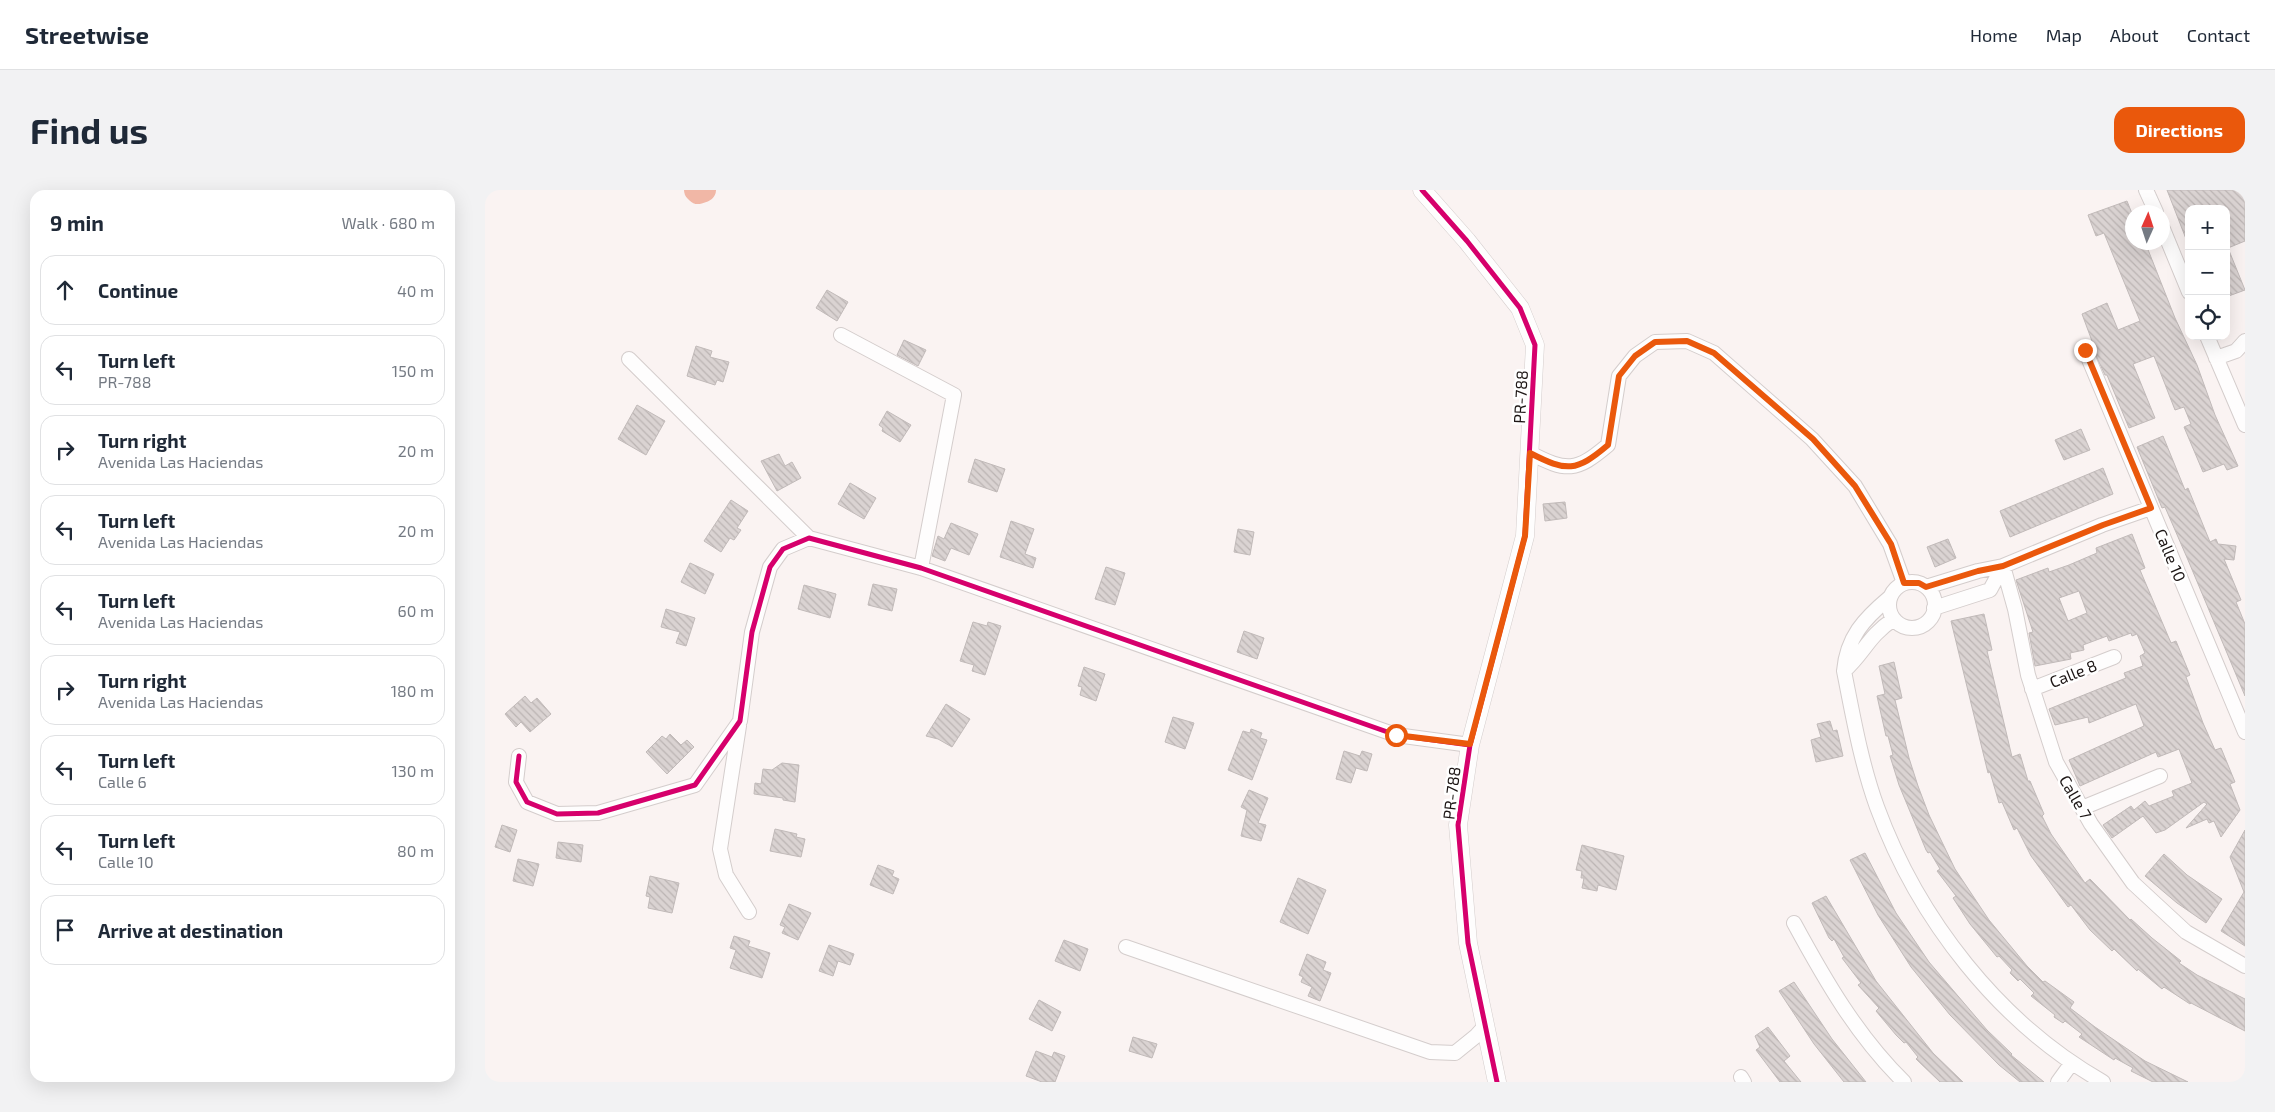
<!DOCTYPE html>
<meta charset="utf-8">
<style>
body{margin:0;font-family:"Exo 2",sans-serif;background:#f2f2f3;color:#1f2937}
.controls{position:absolute;right:15px;top:15px;display:grid;overflow:hidden;border-radius:10px;box-shadow:0 5px 20px #0002}
.controls button{width:45px;height:45px;display:grid;place-items:center;padding:0;border:0;border-bottom:1px solid #e0e1e3;background:#fff;color:#1f2937;font:25px sans-serif}
.compass{position:absolute;left:1640px;top:15px;width:45px;height:45px;border-radius:50%;background:#fff;box-shadow:0 5px 20px #0002;rotate:3deg}
.stop{position:absolute;width:15px;height:15px;margin:-11px;border:4px solid #ea580c;border-radius:50%;background:#fff}
.stop.end{background:#ea580c;border-color:#fff;box-shadow:0 1px 5px #0008}
.list{margin:0;padding:0;list-style:none}
h2{display:flex;justify-content:space-between;align-items:center;height:65px;margin:0;padding:0 20px;font-size:21px}
h2 small{font-size:16px;font-weight:400;color:#747a83}
.list li{display:grid;grid-template-columns:32px 1fr auto;gap:15px;align-items:center;box-sizing:border-box;height:70px;margin:0 10px 10px;padding:0 10px;border:1px solid #e0e1e3;border-radius:15px}
.list b{display:block;font-size:19px;white-space:nowrap}
.list p{margin:0;font-size:16px;white-space:nowrap;color:#747a83}
.list em{font-size:16px;font-style:normal;color:#747a83}
.icon{flex:none;width:28px;height:28px;fill:none;stroke:currentColor;stroke-width:2;stroke-linecap:round;stroke-linejoin:round}
.map{position:relative;flex:none;width:1760px;height:892px;overflow:hidden;border-radius:15px}
header{display:flex;align-items:center;gap:30px;box-sizing:border-box;height:70px;padding:0 25px;background:#fff;border-bottom:1px solid #e0e1e3}
header strong{font-size:24px}
nav{display:flex;gap:28px;margin-inline-start:auto;font-size:18px}
.intro{display:flex;align-items:center;justify-content:space-between;box-sizing:border-box;height:120px;padding:0 30px}
h1{margin:0;font-size:35px}
.button{padding:12px 22px;border-radius:15px;background:#ea580c;color:#fff;font-size:18px;font-weight:700}
main{display:flex;gap:30px;padding:0 30px}
aside{flex:1;background:#fff;border-radius:15px;box-shadow:0 5px 20px #0002}
.map>svg:first-child{display:block}
.lines{fill:none;stroke-linecap:round;stroke-linejoin:round}
.river{stroke:#f1b7a6;stroke-width:24}
.building{fill:url(#building-back-hatch);stroke:#c1bab9;fill-rule:evenodd}
.minor-casing{stroke:#d4cdcc;stroke-width:16}
.tertiary-casing{stroke:#d4cdcc;stroke-width:19}
.minor{stroke:#fefdfd;stroke-width:14}
.tertiary{stroke:#fefdfd;stroke-width:18}
.cycleway-casing{stroke:#fff;stroke-width:8}
.cycleway{stroke:#d6006c;stroke-width:5}
.route{stroke:#ea580c;stroke-width:6}
.labels{text-anchor:middle;dominant-baseline:central;stroke-width:5;stroke-linejoin:round;paint-order:stroke}
.street-label{font-size:16px;fill:#1d1615;stroke:#fff}
</style>
<header>
<strong>Streetwise</strong>
<nav><a>Home</a><a>Map</a><a>About</a><a>Contact</a></nav>
</header>
<div class="intro"><h1>Find us</h1><a class="button">Directions</a></div>
<main>
<aside>
<h2>9 min<small>Walk · 680 m</small></h2>
<ul class="list">
<li><svg class="icon" aria-label="ahead" viewBox="0 0 24 24"><path d="M12 20V5M6 11l6-6 6 6"/></svg><div><b>Continue</b></div><em>40 m</em></li>
<li><svg class="icon" aria-label="left" viewBox="0 0 24 24"><path d="M17 20v-9H6M10 6l-5 5 5 5"/></svg><div><b>Turn left</b><p>PR-788</p></div><em>150 m</em></li>
<li><svg class="icon" aria-label="right" viewBox="0 0 24 24"><path d="M7 20v-9h11M14 6l5 5-5 5"/></svg><div><b>Turn right</b><p>Avenida Las Haciendas</p></div><em>20 m</em></li>
<li><svg class="icon" aria-label="left" viewBox="0 0 24 24"><path d="M17 20v-9H6M10 6l-5 5 5 5"/></svg><div><b>Turn left</b><p>Avenida Las Haciendas</p></div><em>20 m</em></li>
<li><svg class="icon" aria-label="left" viewBox="0 0 24 24"><path d="M17 20v-9H6M10 6l-5 5 5 5"/></svg><div><b>Turn left</b><p>Avenida Las Haciendas</p></div><em>60 m</em></li>
<li><svg class="icon" aria-label="right" viewBox="0 0 24 24"><path d="M7 20v-9h11M14 6l5 5-5 5"/></svg><div><b>Turn right</b><p>Avenida Las Haciendas</p></div><em>180 m</em></li>
<li><svg class="icon" aria-label="left" viewBox="0 0 24 24"><path d="M17 20v-9H6M10 6l-5 5 5 5"/></svg><div><b>Turn left</b><p>Calle 6</p></div><em>130 m</em></li>
<li><svg class="icon" aria-label="left" viewBox="0 0 24 24"><path d="M17 20v-9H6M10 6l-5 5 5 5"/></svg><div><b>Turn left</b><p>Calle 10</p></div><em>80 m</em></li>
<li><svg class="icon" aria-label="arrive" viewBox="0 0 24 24"><path d="M6 21V4h12l-3 4 3 4H6"/></svg><div><b>Arrive at destination</b></div></li>
</ul>
</aside>
<div class="map">
<svg width="1760" height="892" viewBox="0 0 1760 892">
<defs>
<pattern id="building-back-hatch" width="6" height="6" patternUnits="userSpaceOnUse" patternTransform="scale(1.25)"><rect width="6" height="6" fill="#dad3d2"/><path d="M-1 5l2 2M0 0l6 6M5-1l2 2" fill="none" stroke="#bbb4b3"/></pattern>
</defs>
<rect width="100%" height="100%" fill="#faf3f2"/>
<g class="lines">
<path class="river" d="M 211,0 L 213,2 L 219,0"/>
</g>
<path class="building" d="M 1682,0 L 1760,0 L 1760,51 L 1743,58 L 1760,100 L 1741,107 L 1741,19 L 1704,19 L 1703,54 Z
M 1642,11 L 1648,26 L 1648,52 L 1660,52 L 1690,128 L 1712,175 L 1730,225 L 1753,276 L 1742,280 L 1739,274 L 1718,282 L 1699,237 L 1706,234 L 1699,217 L 1690,220 L 1669,166 L 1648,174 L 1670,228 L 1644,238 L 1622,185 L 1620,185 L 1605,153 L 1607,151 L 1597,124 L 1622,113 L 1633,140 L 1655,131 L 1619,43 L 1611,46 L 1603,25 Z
M 342,100 L 363,112 L 352,131 L 331,118 Z
M 419,150 L 441,160 L 433,176 L 412,165 Z
M 211,156 L 227,161 L 225,167 L 244,172 L 238,192 L 232,190 L 230,195 L 202,186 Z
M 152,215 L 180,231 L 161,265 L 133,249 Z
M 402,221 L 426,235 L 415,252 L 397,241 L 398,238 L 394,235 Z
M 1596,239 L 1605,260 L 1579,270 L 1570,250 Z
M 1678,246 L 1700,300 L 1703,298 L 1725,352 L 1731,349 L 1733,354 L 1751,356 L 1749,370 L 1739,369 L 1756,410 L 1751,412 L 1760,434 L 1760,506 L 1703,370 L 1680,317 L 1677,318 L 1652,257 Z
M 294,264 L 300,276 L 307,272 L 316,288 L 292,301 L 276,271 Z
M 490,269 L 520,279 L 512,302 L 483,292 Z
M 1618,278 L 1628,304 L 1525,347 L 1515,321 Z
M 365,293 L 391,308 L 379,329 L 353,314 Z
M 246,310 L 263,321 L 252,338 L 256,340 L 249,350 L 245,348 L 236,362 L 219,351 Z
M 1080,312 L 1082,328 L 1060,331 L 1058,314 Z
M 526,331 L 549,339 L 540,364 L 551,368 L 548,378 L 515,367 Z
M 466,333 L 493,344 L 484,365 L 466,358 L 460,371 L 447,366 L 453,346 L 459,349 Z
M 753,339 L 769,342 L 765,365 L 749,362 Z
M 1647,344 L 1660,378 L 1655,380 L 1686,453 L 1691,451 L 1705,485 L 1701,487 L 1718,533 L 1730,560 L 1736,558 L 1750,592 L 1745,594 L 1755,620 L 1736,647 L 1729,631 L 1724,633 L 1722,629 L 1701,638 L 1722,614 L 1719,612 L 1680,640 L 1671,643 L 1658,626 L 1627,648 L 1618,635 L 1646,616 L 1649,620 L 1660,611 L 1664,616 L 1689,606 L 1687,601 L 1707,593 L 1694,559 L 1673,567 L 1671,562 L 1595,596 L 1584,570 L 1659,536 L 1651,514 L 1604,533 L 1603,527 L 1570,535 L 1564,519 L 1641,488 L 1639,483 L 1658,476 L 1655,466 L 1660,463 L 1652,444 L 1647,446 L 1646,443 L 1624,451 L 1622,446 L 1598,455 L 1599,460 L 1585,463 L 1586,469 L 1550,476 L 1544,443 L 1548,442 L 1531,390 L 1563,378 L 1564,382 L 1584,375 L 1612,363 L 1611,358 ZM 1594,401 L 1602,423 L 1583,431 L 1574,408 Z
M 1463,349 L 1471,368 L 1450,377 L 1442,357 Z
M 205,373 L 229,384 L 220,404 L 196,392 Z
M 621,377 L 640,383 L 630,415 L 610,409 Z
M 388,394 L 412,399 L 407,421 L 383,415 Z
M 319,395 L 351,404 L 345,428 L 313,419 Z
M 181,419 L 210,428 L 201,456 L 191,453 L 195,442 L 176,437 Z
M 1499,424 L 1507,460 L 1502,461 L 1527,567 L 1535,564 L 1543,591 L 1545,591 L 1559,624 L 1557,626 L 1566,644 L 1600,693 L 1605,689 L 1645,730 L 1646,729 L 1667,748 L 1696,771 L 1694,773 L 1712,785 L 1760,809 L 1760,841 L 1706,813 L 1705,814 L 1679,797 L 1677,799 L 1653,779 L 1652,781 L 1629,759 L 1627,761 L 1605,740 L 1586,715 L 1583,717 L 1546,666 L 1532,638 L 1529,640 L 1517,612 L 1514,613 L 1505,582 L 1503,583 L 1466,431 Z
M 488,432 L 502,436 L 503,432 L 516,436 L 500,485 L 487,481 L 489,475 L 475,471 Z
M 759,441 L 779,448 L 772,469 L 752,462 Z
M 1409,472 L 1417,508 L 1410,510 L 1424,568 L 1433,596 L 1444,625 L 1470,679 L 1504,730 L 1542,776 L 1558,792 L 1560,791 L 1589,812 L 1585,818 L 1610,837 L 1660,871 L 1703,892 L 1668,892 L 1646,881 L 1648,878 L 1630,868 L 1629,870 L 1594,847 L 1597,844 L 1580,831 L 1578,833 L 1569,827 L 1570,825 L 1546,806 L 1549,803 L 1535,789 L 1533,791 L 1525,783 L 1527,780 L 1514,766 L 1512,767 L 1485,734 L 1468,708 L 1471,706 L 1452,681 L 1455,679 L 1445,662 L 1443,663 L 1441,660 L 1414,595 L 1405,566 L 1408,565 L 1403,546 L 1401,546 L 1392,506 L 1400,504 L 1394,476 Z
M 599,477 L 620,484 L 611,511 L 595,505 L 597,497 L 593,496 Z
M 40,506 L 46,513 L 52,508 L 66,524 L 45,542 L 36,532 L 31,537 L 20,524 Z
M 461,514 L 485,529 L 467,557 L 453,549 L 441,546 Z
M 688,527 L 709,533 L 700,559 L 680,552 Z
M 1345,531 L 1348,541 L 1352,540 L 1358,566 L 1331,572 L 1326,550 L 1336,547 L 1332,534 Z
M 766,539 L 777,543 L 775,548 L 782,550 L 767,590 L 743,580 L 758,541 L 765,543 Z
M 185,544 L 196,555 L 202,550 L 209,557 L 182,584 L 161,562 L 177,546 L 181,549 Z
M 859,561 L 875,566 L 877,561 L 887,564 L 882,581 L 871,578 L 866,593 L 851,589 Z
M 297,573 L 314,575 L 310,612 L 298,610 L 298,608 L 269,604 L 270,593 L 276,594 L 278,579 L 287,580 Z
M 764,600 L 783,608 L 773,633 L 781,635 L 776,651 L 756,646 L 762,620 L 756,617 Z
M 17,635 L 32,640 L 25,662 L 10,657 Z
M 290,639 L 312,644 L 311,647 L 320,649 L 316,667 L 285,661 Z
M 1760,640 L 1760,756 L 1736,741 L 1759,702 L 1745,667 Z
M 73,652 L 98,655 L 96,672 L 71,668 Z
M 1097,655 L 1139,666 L 1131,700 L 1113,695 L 1112,701 L 1097,698 L 1099,688 L 1096,688 L 1097,681 L 1091,680 Z
M 1380,663 L 1411,723 L 1444,772 L 1502,840 L 1527,864 L 1526,865 L 1559,892 L 1535,892 L 1514,875 L 1465,825 L 1426,777 L 1393,725 L 1365,670 Z
M 1679,664 L 1702,685 L 1737,709 L 1721,733 L 1692,713 L 1660,686 Z
M 33,669 L 54,674 L 48,696 L 28,691 Z
M 393,675 L 409,681 L 407,686 L 414,689 L 408,704 L 385,695 Z
M 165,686 L 194,693 L 187,723 L 163,718 L 165,707 L 161,706 Z
M 813,688 L 841,700 L 823,744 L 795,732 Z
M 1341,706 L 1391,791 L 1448,863 L 1478,892 L 1455,892 L 1431,869 L 1433,867 L 1421,852 L 1419,853 L 1411,845 L 1391,821 L 1394,818 L 1373,795 L 1376,793 L 1357,768 L 1359,767 L 1349,749 L 1347,751 L 1344,748 L 1327,713 Z
M 304,714 L 326,723 L 313,750 L 297,743 L 300,737 L 295,735 Z
M 249,746 L 265,751 L 263,756 L 285,763 L 277,788 L 245,778 L 251,760 L 245,758 Z
M 579,750 L 603,759 L 595,781 L 570,771 Z
M 344,755 L 369,764 L 365,775 L 353,771 L 348,786 L 334,781 Z
M 822,764 L 841,772 L 838,780 L 846,783 L 835,811 L 823,806 L 827,797 L 816,792 L 818,787 L 814,785 Z
M 1309,792 L 1347,849 L 1381,892 L 1359,892 L 1329,854 L 1294,801 Z
M 554,810 L 576,822 L 567,841 L 544,829 Z
M 1283,837 L 1305,866 L 1299,871 L 1316,892 L 1295,892 L 1271,860 L 1275,857 L 1270,846 Z
M 648,847 L 672,854 L 667,868 L 644,861 Z
M 551,861 L 567,867 L 569,862 L 580,866 L 570,892 L 557,892 L 541,886 Z"/>
<g class="lines">
<defs>
<path id="minor" d="M 1661,0 L 1671,22
M 1678,39 L 1704,102
M 356,145 L 469,205 L 436,378
M 1722,146 L 1760,235
M 1600,160 L 1760,542
M 1731,168 L 1751,161 L 1760,151
M 144,169 L 324,348
M 1045,263 C 1082,282 1091,282 1123,255 L 1134,186 L 1150,166 L 1170,152 L 1202,151 L 1229,163 L 1327,249 L 1370,296 L 1405,354 L 1419,393
M 1666,318 L 1617,335 L 1518,376 L 1530,419 L 1543,485 L 1571,572 L 1606,634 L 1648,693 L 1701,742 L 1760,776
M1404 415a23 23 0 1 1 46 0a23 23 0 1 1-46 0Z
M 1441,397 L 1493,381 L 1518,376 L 1505,400 L 1449,418
M 1404,408 C 1379,429 1362,447 1359,481 C 1380,462 1383,446 1409,429
M 1359,481 C 1368,526 1376,573 1392,617 C 1433,729 1514,833 1618,892
M 1547,499 L 1629,467
M 254,536 L 235,659 L 241,685 L 264,722
M 34,566 L 31,592 L 42,612 L 72,624 L 113,623 L 210,595 L 255,531 L 267,442 L 285,377 L 298,359 L 324,348 L 436,378 L 911,545 L 985,555
M 1597,618 L 1675,586
M 1309,733 C 1340,790 1372,846 1419,892
M 641,757 L 945,862 L 970,863 L 991,846 L 1000,836
M 1256,887 L 1259,892
M 1573,892 L 1586,874"/>
<path id="tertiary" d="M 937,0 L 982,51 L 1035,118 L 1050,155 L 1040,346 L 985,555 L 973,635 L 983,753 L 1012,892"/>
</defs>
<use href="#minor" class="minor-casing"/>
<use href="#tertiary" class="tertiary-casing"/>
<use href="#minor" class="minor"/>
<use href="#tertiary" class="tertiary"/>
<defs>
<path id="cycleway" d="M 937,0 L 982,51 L 1035,118 L 1050,155 L 1040,346 L 985,555 L 973,635 L 983,753 L 1012,892
M 34,566 L 31,592 L 42,612 L 72,624 L 113,623 L 210,595 L 255,531 L 267,442 L 285,377 L 298,359 L 324,348 L 436,378 L 911,545 L 985,555"/>
</defs>
<use href="#cycleway" class="cycleway-casing"/>
<use href="#cycleway" class="cycleway"/>
</g>
<g class="lines">
<path class="route" d="M 911,545 L 985,554 L 1040,346 L 1045,263 C 1082,282 1091,282 1123,255 L 1134,186 L 1150,166 L 1170,152 L 1202,151 L 1229,163 L 1328,249 L 1370,296 L 1406,354 L 1419,393 L 1434,393 L 1441,397 L 1493,381 L 1518,376 L 1618,335 L 1666,318 L 1600,160"/>
</g>
<g class="labels">
<g class="street-label">
<text transform="translate(1035 207) rotate(-87)">PR-788</text>
<text transform="translate(1686 365) rotate(67)">Calle 10</text>
<text transform="translate(1588 483) rotate(-22)">Calle 8</text>
<text transform="translate(966 603) rotate(-83)">PR-788</text>
<text transform="translate(1591 607) rotate(60)">Calle 7</text>
</g>
</g>
</svg>
<div class="controls">
<button>+</button>
<button>−</button>
<button><svg class="icon" aria-label="locate" viewBox="0 0 24 24"><circle cx="12" cy="12" r="6"/><path d="M12 2v4M12 18v4M2 12h4M18 12h4"/></svg></button>
</div>
<svg class="compass" viewBox="-18 -18 36 36"><path d="M0-13l5 13h-10z" fill="#e53935"/><path d="M0 13l5-13h-10z" fill="#747a83"/></svg>
<div class="stop" style="left:911px;top:545px"></div>
<div class="stop end" style="left:1600px;top:160px"></div>
</div>
</main>
